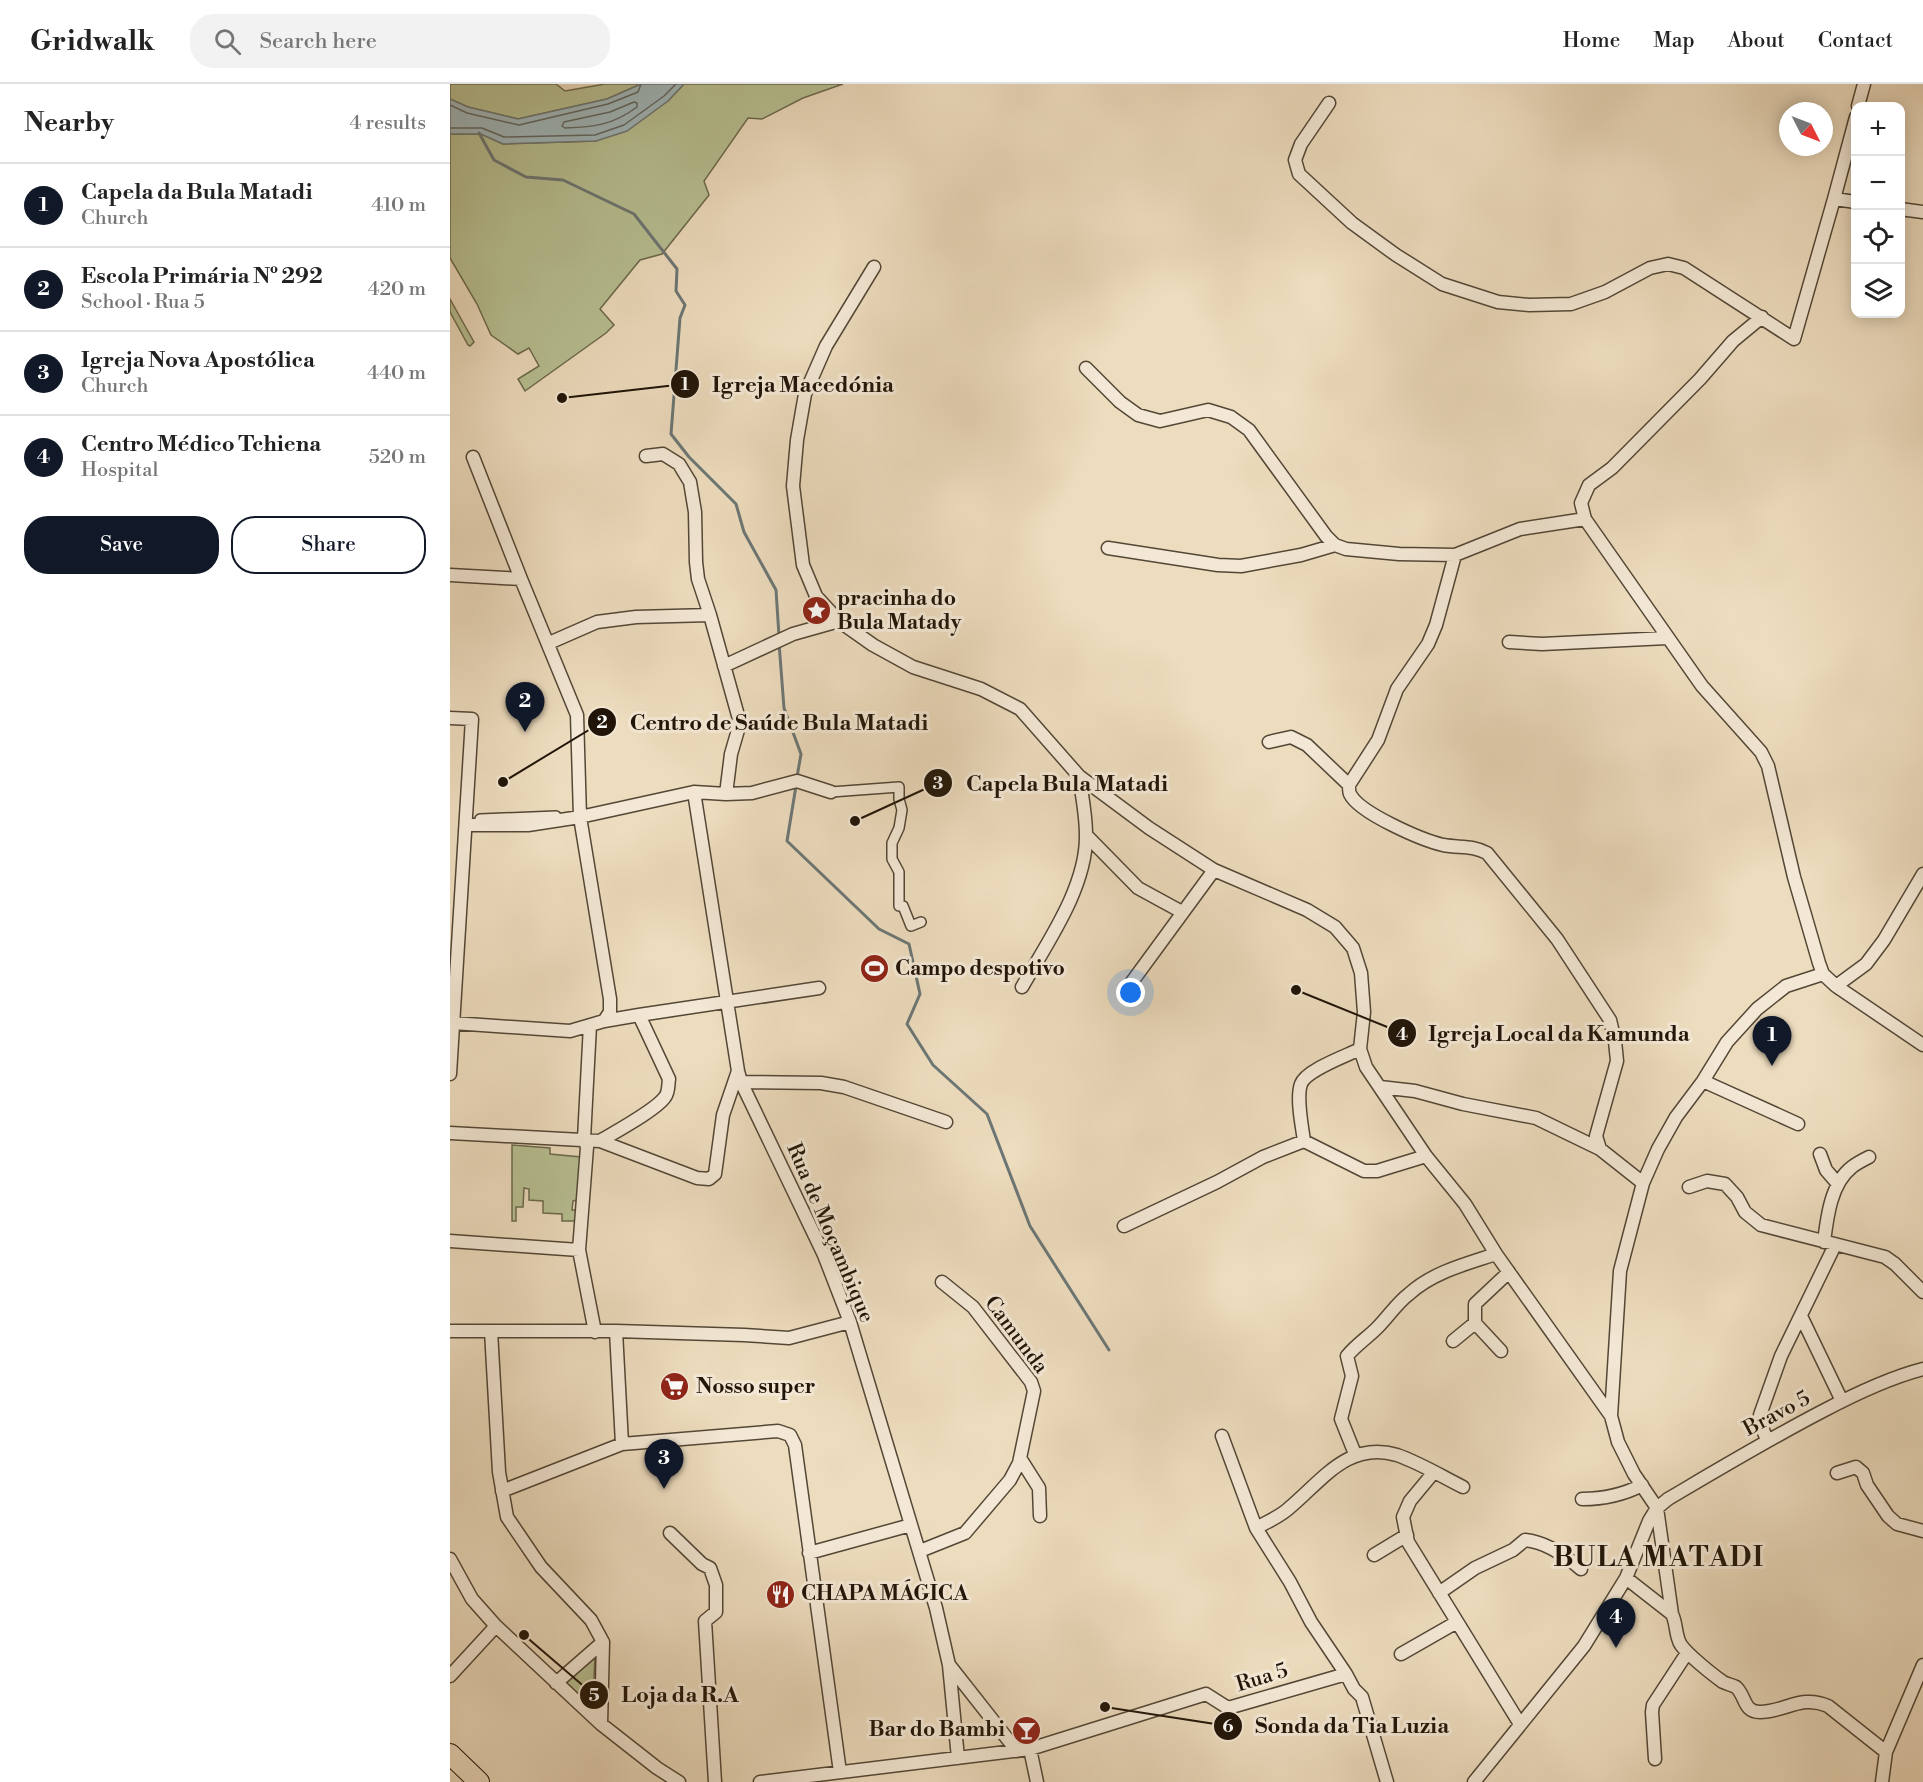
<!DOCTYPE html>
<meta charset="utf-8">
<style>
body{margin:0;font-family:"Libre Bodoni",serif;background:#f2f2f2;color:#222}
.controls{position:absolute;right:18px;top:18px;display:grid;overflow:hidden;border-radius:12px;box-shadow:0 3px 15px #0003}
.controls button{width:54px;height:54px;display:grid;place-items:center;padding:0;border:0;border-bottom:2px solid #e0e0e0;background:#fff;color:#222;font:30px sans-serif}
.compass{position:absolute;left:1329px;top:18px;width:54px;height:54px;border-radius:50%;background:#fff;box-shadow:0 3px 15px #0003;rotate:132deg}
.you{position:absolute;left:681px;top:909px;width:21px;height:21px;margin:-15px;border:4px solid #fff;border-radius:50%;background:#1a73e8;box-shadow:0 0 0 9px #1a73e833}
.badge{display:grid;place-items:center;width:39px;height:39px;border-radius:50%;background:#111827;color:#fff;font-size:20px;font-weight:700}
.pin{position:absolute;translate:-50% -50px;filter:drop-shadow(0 2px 3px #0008)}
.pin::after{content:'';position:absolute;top:32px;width:21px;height:18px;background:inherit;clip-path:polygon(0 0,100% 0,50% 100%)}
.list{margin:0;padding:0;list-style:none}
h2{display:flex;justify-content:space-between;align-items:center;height:78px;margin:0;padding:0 24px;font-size:26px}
h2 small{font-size:20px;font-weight:400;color:#767676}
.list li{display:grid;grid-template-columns:39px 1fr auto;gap:18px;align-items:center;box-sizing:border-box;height:84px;padding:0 24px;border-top:2px solid #e0e0e0}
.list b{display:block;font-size:22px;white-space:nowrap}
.list p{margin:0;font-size:20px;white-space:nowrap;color:#767676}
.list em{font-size:20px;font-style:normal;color:#767676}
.actions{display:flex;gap:12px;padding:18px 24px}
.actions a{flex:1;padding:14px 0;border:2px solid #111827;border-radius:24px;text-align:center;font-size:21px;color:#111827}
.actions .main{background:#111827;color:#fff}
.icon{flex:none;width:33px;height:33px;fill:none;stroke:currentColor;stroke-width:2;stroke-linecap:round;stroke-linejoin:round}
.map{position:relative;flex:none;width:1473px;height:1698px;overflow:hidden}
header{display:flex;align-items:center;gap:36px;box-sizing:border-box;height:84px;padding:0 30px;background:#fff;border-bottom:2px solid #e0e0e0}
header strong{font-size:28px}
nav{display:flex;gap:33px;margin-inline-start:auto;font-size:21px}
.search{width:420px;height:54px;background:#f2f2f2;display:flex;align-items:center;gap:15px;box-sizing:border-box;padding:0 21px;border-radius:24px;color:#767676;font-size:22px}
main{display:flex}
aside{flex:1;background:#fff}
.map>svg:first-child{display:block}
.green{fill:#b7c093;stroke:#6c6a4e;stroke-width:1.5}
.water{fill:#9fb8bd;stroke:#6c7775;stroke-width:1.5}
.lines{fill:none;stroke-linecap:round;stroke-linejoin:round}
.shore{stroke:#606662;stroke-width:1.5}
.stream{stroke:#6c7775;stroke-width:3}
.pedestrian-casing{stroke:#534736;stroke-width:12}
.minor-casing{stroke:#534736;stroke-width:15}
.primary-casing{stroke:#201508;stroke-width:22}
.pedestrian{stroke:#f3e8d5;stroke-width:9}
.minor{stroke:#f3e8d5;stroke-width:12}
.primary{stroke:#eddcbe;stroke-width:20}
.labels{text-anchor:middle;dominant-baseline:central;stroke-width:6;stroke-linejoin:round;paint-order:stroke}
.poi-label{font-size:21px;font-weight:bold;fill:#201508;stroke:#f3e8d5;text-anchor:start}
.street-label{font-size:21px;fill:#201508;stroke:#f3e8d5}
.district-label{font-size:27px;font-weight:bold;letter-spacing:1.5px;fill:#201508;stroke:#f3e8d5}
.leader{fill:none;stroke:#201508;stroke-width:2}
.callout-dot{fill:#201508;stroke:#f3e8d5;stroke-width:2}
.mark-label{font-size:18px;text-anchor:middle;font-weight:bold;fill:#fff}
.callout-label{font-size:22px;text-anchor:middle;font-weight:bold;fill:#201508;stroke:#f3e8d5;stroke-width:6;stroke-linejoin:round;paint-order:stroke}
</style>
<header>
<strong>Gridwalk</strong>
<div class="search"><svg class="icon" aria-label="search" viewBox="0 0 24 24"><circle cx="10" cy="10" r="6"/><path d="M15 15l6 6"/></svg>Search here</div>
<nav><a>Home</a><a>Map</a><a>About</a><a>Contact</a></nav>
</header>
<main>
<aside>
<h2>Nearby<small>4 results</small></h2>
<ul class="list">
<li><span class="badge">1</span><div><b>Capela da Bula Matadi</b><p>Church</p></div><em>410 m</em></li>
<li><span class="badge">2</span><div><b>Escola Primária Nº 292</b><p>School · Rua 5</p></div><em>420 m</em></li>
<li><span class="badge">3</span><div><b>Igreja Nova Apostólica</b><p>Church</p></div><em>440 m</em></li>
<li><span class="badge">4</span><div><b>Centro Médico Tchiena</b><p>Hospital</p></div><em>520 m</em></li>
</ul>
<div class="actions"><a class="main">Save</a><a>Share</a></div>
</aside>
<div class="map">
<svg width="1473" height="1698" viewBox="0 0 1473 1698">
<rect width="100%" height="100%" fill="#eddcbe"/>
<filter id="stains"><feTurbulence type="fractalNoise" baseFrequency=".00333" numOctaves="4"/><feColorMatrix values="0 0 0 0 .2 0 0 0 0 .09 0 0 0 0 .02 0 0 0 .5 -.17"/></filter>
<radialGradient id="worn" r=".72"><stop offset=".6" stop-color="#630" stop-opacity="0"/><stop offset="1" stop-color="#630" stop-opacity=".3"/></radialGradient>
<path class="green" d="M 0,0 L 106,0 L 115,7 L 155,0 L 191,0 L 157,15 L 68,35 L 18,23 L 0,15 Z
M 234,0 L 393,0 L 353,14 L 312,35 L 298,34 L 254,97 L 259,111 L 212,170 L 190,176 L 150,225 L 164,241 L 156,249 L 75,307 L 68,295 L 89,282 L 79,264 L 68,270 L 41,251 L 27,220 L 0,174 L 0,50 L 31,50 L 53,60 L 146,57 L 218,17 Z
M 0,215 L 24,258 L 20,262 L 18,261 L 0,228 Z
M 62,1061 L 100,1064 L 100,1070 L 131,1073 L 128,1116 L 123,1117 L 122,1126 L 127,1126 L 127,1137 L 112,1137 L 112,1130 L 93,1129 L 93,1117 L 79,1116 L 79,1105 L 74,1104 L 73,1123 L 66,1123 L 66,1137 L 62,1137 Z
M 145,1569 L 143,1623 L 114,1599 Z"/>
<path class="water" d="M 191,0 L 234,0 L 218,17 L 177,47 L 146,57 L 53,60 L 31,50 L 0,50 L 0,15 L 18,23 L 68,35 L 157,15 Z"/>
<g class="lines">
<path class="shore" d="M 184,18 L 187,19 L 187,23 C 163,41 144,43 115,44 L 112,42 L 114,38 L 160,28 Z
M 0,21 L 17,29 L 69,41 L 158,20 L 188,8 L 191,0
M 0,44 L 32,44 L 54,53 L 145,51 L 174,41 L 214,12 L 226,0"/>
<path class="stream" d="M 29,49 L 44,76 L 76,93 L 113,96 L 184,130 L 227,185 L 226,207 L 235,221 L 230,234 L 221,350 L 239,373 L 286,420 L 294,448 L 326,506 L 329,552
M 329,559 L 334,624 L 351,670 L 347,693
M 346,702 L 337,757 L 429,845 L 459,860 L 470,910 L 457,940 L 483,981 L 537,1030 L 580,1142 L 659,1266"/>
<defs>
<path id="pedestrian" d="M 381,708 L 449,703 L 449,715 L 452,726 L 449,744 L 442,759 L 442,775 L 449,788 L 449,822 L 453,822 L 461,842 L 471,838
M 30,735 L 106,732"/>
<path id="minor" d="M 879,19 L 851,60 L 845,76 L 849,90 L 902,139 L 946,171 L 992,200 L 1048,218 L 1079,221 L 1121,220 L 1155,208 L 1200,184 L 1218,180 L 1234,184 L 1344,255 L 1384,115 L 1406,33
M 1408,22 L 1414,0
M 1384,115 L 1406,118
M 1450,125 L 1473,128
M 424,183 L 376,262 L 355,310 L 347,356 L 343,402 L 353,481 L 366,512 L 389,537 L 423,561 L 463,583 L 531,605 L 570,625 L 629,692 L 699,744 L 764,786 L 857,826 L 885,843 L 903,864 L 911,889 L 914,928 L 910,965 L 916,983 L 976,1072 L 1015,1120 L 1046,1170 L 1161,1332
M 1312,233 L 1283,257 L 1250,295 L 1162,384 L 1139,401 L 1131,419 L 1135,435 L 1252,602 L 1311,668 L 1318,682 L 1344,793 L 1369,879 L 1373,890 L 1386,902 L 1473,961
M 636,284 L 670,318 L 688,331 L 710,337 L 758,326 L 781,333 L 799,346 L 876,452 L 885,461 L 896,465 L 949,470 L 1005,471 L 1070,445 L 1135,435
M 196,372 L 213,370 L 229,380 L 240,398 L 245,428 L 246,478 L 248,495 L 260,531 L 289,635 L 288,646 L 281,670 L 276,710
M 23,373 L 71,495 L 127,631 L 130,733 L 160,915 L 160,928 L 154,937
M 658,464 L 768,481 L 791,482 L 851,471 L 885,461
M 1005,471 L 986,541 L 978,560 L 947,605 L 928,656 L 899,701 C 899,703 899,708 900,710 C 909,729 972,756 993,761 C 1010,764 1022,761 1037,769 L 1107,855 L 1160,936 L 1165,957 L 1167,977 L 1146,1052 L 1150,1065 L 1193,1099
M 0,491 L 71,495
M 1059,558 L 1092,560 L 1217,554
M 99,559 L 147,538 L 186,533 L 260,531
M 274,582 L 343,550 L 389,537
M 0,634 L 22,635 L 0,990
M 819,658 L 841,653 L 857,661 L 899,701
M 244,708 L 288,987 L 291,998 L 374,1171 L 400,1238 L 486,1524 L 499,1581 L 508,1674
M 16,741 L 78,741 L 130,733 L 244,708 L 276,710 L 302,709 L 347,697 L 381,708
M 637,752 L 688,804 L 732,828
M 1386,902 L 1416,880 L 1434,856 L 1473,790
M 572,903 C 597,859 637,803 636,751 C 636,731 632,711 629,692
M 676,906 L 764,786
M 3,939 L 120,947 L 154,937 L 189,931 L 369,904
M 140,941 L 134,1055 L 137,1063 L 129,1166 L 145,1248
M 1253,997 L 1348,1040
M 291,998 L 371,999 L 394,1003 L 496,1038
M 930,1003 L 965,1007 L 1013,1020 L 1086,1034 L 1150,1065
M 0,1049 L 150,1057 L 247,1094 L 259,1095 L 265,1090 L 273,1031 L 288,987
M 150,1057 C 165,1048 206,1026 215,1013 C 219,1008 218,1001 219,995 L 189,931
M 854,1057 L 914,1087 L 927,1087 L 976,1072
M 854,1057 C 852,1042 846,1014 851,1000 C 856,986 896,972 910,965
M 1370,1070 L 1376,1086 L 1388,1100
M 1239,1103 L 1257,1097 L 1275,1100 L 1287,1113 L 1295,1128 L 1311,1141 L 1435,1173 L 1445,1180 L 1473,1208
M 674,1142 L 767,1098 L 813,1073 L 854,1057
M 0,1157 L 129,1166
M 1374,1158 C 1377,1133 1381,1099 1402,1083 C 1407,1079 1413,1076 1419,1073
M 1351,1232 L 1392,1317
M 0,1247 L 166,1247 L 294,1251 L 339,1254 L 400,1238
M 41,1247 L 49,1388 L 57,1433 L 91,1483 L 141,1536 L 153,1558 L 151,1640
M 166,1247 L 172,1360
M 1003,1257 L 1025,1239
M 1051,1267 L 1025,1239 L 1025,1220 L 1059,1188
M 772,1352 L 806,1444 L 840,1498 L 861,1538 L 896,1590
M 1317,1356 L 1311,1341 L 1310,1331 L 1331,1272 L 1385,1161
M 905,1370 L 891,1335 L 902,1292 L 897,1272 C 906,1261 917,1254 927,1244 C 938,1233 947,1219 959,1210 C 983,1188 1016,1180 1046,1170
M 570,1374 L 589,1404 L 590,1432
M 984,1388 L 960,1417 L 953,1433 L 958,1458 L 1070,1640
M 1387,1389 L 1406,1383 L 1413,1389 L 1417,1401 L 1438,1432 L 1447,1440 L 1473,1447
M 52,1407 L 172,1360 L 328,1347 L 340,1351 L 345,1361 L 390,1688
M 1132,1415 C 1154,1415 1173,1411 1192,1401
M 806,1444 C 817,1438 829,1433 838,1425 C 871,1398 898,1356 947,1371 C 970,1379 991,1392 1013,1403
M 220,1449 L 252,1480 L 260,1484 L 266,1501 L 266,1528 L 255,1537 L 265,1698
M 470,1467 L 515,1449 L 560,1396 L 569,1379 L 584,1307 L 581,1298 L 523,1223 L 492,1198
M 359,1469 L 461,1441
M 924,1471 L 957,1451
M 0,1475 L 22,1515 L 46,1542 L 151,1640 L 207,1684 L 229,1698
M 1176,1494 L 1222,1530 C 1227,1540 1225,1552 1231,1561 C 1238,1571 1263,1591 1273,1598 C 1277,1600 1282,1601 1286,1603 C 1296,1612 1293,1628 1310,1628 C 1335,1628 1351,1610 1378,1622 L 1436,1668
M 989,1509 L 1025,1484 L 1063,1466 L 1075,1456 C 1096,1458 1116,1472 1131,1485
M 1222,1530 L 1207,1424 L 1184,1390 L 1168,1358 L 1161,1332 L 1170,1187 L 1193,1099 L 1208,1065 L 1226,1033 L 1253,997 L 1277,958 L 1307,925 L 1336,902 L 1373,890
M 951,1570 L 1007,1538
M 500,1582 L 567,1667
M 0,1592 L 46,1542
M 106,1599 L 153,1558
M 580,1665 L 587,1698
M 1205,1675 L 1202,1628 L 1203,1621 L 1237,1569
M 310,1698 L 580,1665 L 756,1610 L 778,1624 L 896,1590 L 904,1605 L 912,1613 L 937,1698
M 1024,1698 L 1134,1562 L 1176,1494 L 1199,1437 L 1207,1424 L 1218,1415 C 1269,1385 1319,1355 1371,1328 C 1403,1311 1438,1294 1473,1285
M 1432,1698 L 1436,1668 L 1473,1581"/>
<path id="primary" d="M 0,1670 L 29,1698"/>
</defs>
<use href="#pedestrian" class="pedestrian-casing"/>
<use href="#minor" class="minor-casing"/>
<use href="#primary" class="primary-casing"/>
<use href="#pedestrian" class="pedestrian"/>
<use href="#minor" class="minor"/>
<use href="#primary" class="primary"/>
</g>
<defs>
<symbol id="sight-disc" viewBox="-11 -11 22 22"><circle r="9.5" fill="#8f2418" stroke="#f3e8d5"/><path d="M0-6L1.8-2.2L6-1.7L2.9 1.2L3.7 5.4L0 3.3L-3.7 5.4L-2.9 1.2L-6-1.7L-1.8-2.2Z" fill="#fff"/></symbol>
<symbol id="stadium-disc" viewBox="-11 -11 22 22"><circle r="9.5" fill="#8f2418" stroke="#f3e8d5"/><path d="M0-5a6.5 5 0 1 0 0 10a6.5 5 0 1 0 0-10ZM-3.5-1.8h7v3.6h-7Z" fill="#fff"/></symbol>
<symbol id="supermarket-disc" viewBox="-11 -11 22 22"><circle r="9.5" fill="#8f2418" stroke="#f3e8d5"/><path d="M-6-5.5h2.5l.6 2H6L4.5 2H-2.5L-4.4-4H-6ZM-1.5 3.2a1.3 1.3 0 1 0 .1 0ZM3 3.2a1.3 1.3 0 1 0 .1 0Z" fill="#fff"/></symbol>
<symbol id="restaurant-disc" viewBox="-11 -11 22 22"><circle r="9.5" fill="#8f2418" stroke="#f3e8d5"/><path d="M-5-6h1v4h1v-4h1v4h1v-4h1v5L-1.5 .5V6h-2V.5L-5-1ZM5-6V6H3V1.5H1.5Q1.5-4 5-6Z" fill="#fff"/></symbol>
<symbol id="bar-disc" viewBox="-11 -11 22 22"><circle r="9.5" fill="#8f2418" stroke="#f3e8d5"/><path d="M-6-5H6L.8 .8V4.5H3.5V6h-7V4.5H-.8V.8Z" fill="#fff"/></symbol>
</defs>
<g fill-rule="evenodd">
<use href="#sight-disc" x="350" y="510" width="33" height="33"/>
<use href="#stadium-disc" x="408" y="868" width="33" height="33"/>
<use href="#supermarket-disc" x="208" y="1286" width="33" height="33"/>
<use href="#restaurant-disc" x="314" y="1494" width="33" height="33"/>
<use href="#bar-disc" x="560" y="1630" width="33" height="33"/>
</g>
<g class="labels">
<g class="poi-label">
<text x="387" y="515">pracinha do<tspan x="387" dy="24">Bula Matady</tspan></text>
<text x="445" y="885">Campo despotivo</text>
<text x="246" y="1303">Nosso super</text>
<text x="351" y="1510">CHAPA MÁGICA</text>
<text x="555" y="1646" text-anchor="end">Bar do Bambi</text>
</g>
<g class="street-label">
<text transform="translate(380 1149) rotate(67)">Rua de Moçambique</text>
<text transform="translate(566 1251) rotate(53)">Camunda</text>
<text transform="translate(1327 1330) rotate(-28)">Bravo 5</text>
<text transform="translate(812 1594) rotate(-17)">Rua 5</text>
</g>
<g class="district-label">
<text x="1209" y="1474">BULA MATADI</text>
</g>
</g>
<path class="leader" d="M112 314L235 300M53 698L152 638M405 737L488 699M846 906L952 949M74 1551L144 1611M655 1623L778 1642"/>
<g class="callout-dot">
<circle cx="112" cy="314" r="6"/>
<circle cx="53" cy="698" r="6"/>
<circle cx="405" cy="737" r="6"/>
<circle cx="846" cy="906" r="6"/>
<circle cx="74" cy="1551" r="6"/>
<circle cx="655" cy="1623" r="6"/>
<circle cx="235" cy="300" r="15"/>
<circle cx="152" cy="638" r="15"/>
<circle cx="488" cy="699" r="15"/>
<circle cx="952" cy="949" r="15"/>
<circle cx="144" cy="1611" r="15"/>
<circle cx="778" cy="1642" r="15"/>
</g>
<g class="mark-label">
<text x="235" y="306">1</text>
<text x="152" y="644">2</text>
<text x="488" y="705">3</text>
<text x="952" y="956">4</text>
<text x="144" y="1617">5</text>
<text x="778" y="1648">6</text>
</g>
<g class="callout-label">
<text x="353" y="308">Igreja Macedónia</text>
<text x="329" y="646">Centro de Saúde Bula Matadi</text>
<text x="617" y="707">Capela Bula Matadi</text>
<text x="1109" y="957">Igreja Local da Kamunda</text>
<text x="230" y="1618">Loja da R.A</text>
<text x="902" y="1649">Sonda da Tia Luzia</text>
</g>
<rect width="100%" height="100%" filter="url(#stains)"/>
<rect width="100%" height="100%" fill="url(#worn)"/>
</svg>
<div class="controls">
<button>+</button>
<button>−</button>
<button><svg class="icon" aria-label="locate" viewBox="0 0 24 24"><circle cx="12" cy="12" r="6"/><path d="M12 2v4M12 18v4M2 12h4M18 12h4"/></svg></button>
<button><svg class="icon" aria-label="layers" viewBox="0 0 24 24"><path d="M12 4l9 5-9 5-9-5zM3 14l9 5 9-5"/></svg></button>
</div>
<svg class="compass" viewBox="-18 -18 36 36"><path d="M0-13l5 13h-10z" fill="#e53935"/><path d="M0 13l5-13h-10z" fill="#767676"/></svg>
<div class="you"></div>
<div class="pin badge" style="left:1322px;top:982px">1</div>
<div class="pin badge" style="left:75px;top:648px">2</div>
<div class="pin badge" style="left:214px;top:1405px">3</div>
<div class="pin badge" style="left:1166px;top:1564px">4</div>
</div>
</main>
